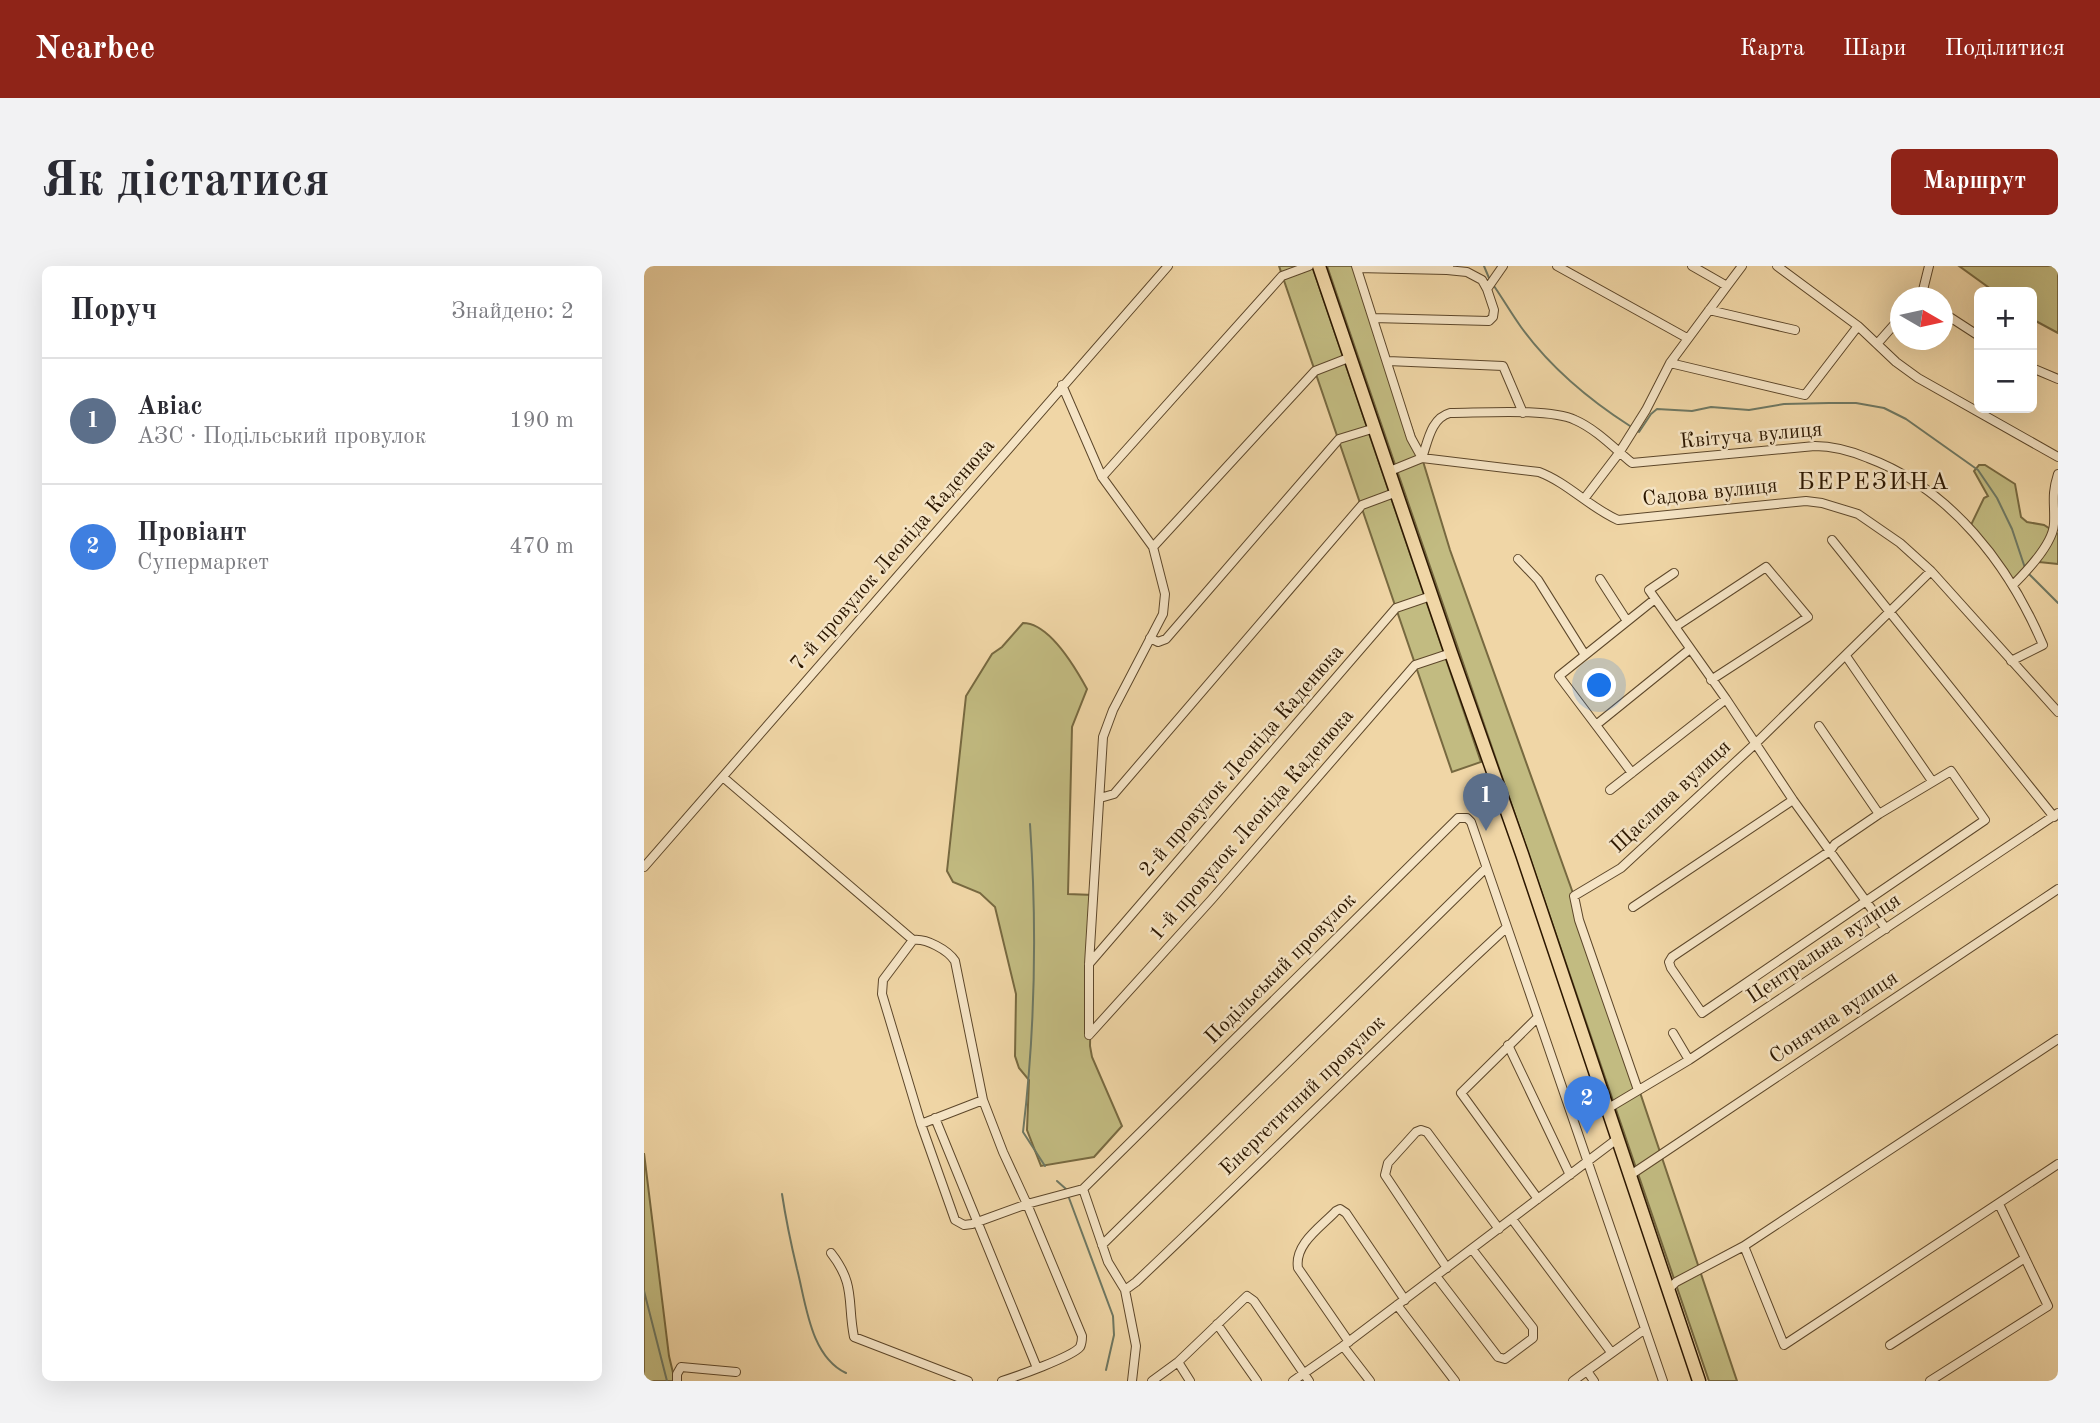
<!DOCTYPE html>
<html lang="uk">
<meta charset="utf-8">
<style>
body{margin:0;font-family:"Old Standard TT",serif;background:#f2f2f3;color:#2b2b33}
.controls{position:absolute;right:21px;top:21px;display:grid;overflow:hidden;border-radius:10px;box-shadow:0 7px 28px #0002}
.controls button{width:63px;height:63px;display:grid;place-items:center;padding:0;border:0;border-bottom:2px solid #e1e1e2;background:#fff;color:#2b2b33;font:35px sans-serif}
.compass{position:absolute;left:1246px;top:21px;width:63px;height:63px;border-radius:50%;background:#fff;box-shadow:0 7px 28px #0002;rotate:99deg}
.you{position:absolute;left:956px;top:420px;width:24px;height:24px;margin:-18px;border:5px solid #fff;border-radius:50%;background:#1a73e8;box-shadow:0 0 0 10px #1a73e833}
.badge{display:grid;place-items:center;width:46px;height:46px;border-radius:50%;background:#8f2418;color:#fff;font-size:23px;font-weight:700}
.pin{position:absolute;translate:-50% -58px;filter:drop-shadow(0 2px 4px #0008)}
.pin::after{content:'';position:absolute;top:37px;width:24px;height:21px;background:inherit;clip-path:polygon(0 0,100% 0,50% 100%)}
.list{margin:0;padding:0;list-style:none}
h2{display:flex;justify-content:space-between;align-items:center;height:91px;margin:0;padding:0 28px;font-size:30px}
h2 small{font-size:23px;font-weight:400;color:#7c7c81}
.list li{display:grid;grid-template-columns:46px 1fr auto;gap:21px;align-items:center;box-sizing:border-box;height:126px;padding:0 28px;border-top:2px solid #e1e1e2}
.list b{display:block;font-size:26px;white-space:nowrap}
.list p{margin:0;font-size:23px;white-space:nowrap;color:#7c7c81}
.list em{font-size:23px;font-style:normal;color:#7c7c81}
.map{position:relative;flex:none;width:1414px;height:1115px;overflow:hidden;border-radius:10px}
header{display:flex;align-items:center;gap:42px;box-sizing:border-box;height:98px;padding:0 35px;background:#8f2418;color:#fff}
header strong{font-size:33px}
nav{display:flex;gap:38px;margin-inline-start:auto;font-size:24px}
.intro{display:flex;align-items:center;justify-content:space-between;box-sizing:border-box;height:168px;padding:0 42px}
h1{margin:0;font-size:49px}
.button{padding:18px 32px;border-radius:10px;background:#8f2418;color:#fff;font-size:24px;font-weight:700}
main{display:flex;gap:42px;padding:0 42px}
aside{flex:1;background:#fff;border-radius:10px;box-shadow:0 7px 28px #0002}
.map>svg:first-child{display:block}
.green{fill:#c2bb81;stroke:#776940;stroke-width:2}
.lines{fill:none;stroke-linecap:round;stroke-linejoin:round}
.stream{stroke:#6e7863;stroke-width:2}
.minor-casing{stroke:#5d472a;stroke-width:10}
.highway-casing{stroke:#2c1700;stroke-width:15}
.minor{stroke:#f5e4c5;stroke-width:8}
.highway{stroke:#f0d6a6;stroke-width:12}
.labels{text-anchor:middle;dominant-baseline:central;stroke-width:5;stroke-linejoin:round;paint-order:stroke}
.street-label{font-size:21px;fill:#2c1700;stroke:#f5e4c5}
.quarter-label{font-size:24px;letter-spacing:2px;fill:#2c1700;stroke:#f5e4c5}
</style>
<header>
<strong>Nearbee</strong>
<nav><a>Карта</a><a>Шари</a><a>Поділитися</a></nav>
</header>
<div class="intro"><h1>Як дістатися</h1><a class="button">Маршрут</a></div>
<main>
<aside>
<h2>Поруч<small>Знайдено: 2</small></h2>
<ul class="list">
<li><span class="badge" style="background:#5c6f8a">1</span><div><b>Авіас</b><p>АЗС · Подільський провулок</p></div><em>190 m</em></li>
<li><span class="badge" style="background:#3f7fe0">2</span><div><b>Провіант</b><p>Супермаркет</p></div><em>470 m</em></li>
</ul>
</aside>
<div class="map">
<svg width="1414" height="1115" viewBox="0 0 1414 1115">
<rect width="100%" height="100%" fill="#f0d6a6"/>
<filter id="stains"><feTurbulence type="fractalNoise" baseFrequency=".00286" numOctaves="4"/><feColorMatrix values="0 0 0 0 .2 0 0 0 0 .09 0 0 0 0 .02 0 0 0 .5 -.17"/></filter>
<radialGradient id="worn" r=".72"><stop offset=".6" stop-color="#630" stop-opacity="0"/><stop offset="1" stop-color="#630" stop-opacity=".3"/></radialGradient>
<path class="green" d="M 635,0 L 668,0 L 837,496 L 808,506 Z
M 683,0 L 712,0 L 778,192 L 806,284 L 930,630 L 1093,1115 L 1065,1115 Z
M 1315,0 L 1414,0 L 1414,67 L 1388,53 L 1388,26 L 1351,26 Z
M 1335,199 L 1341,199 L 1371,218 L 1377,251 L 1383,256 L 1400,259 L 1414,268 L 1414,298 L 1395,296 L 1369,319 L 1325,263 L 1340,232 L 1344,230 L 1330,205 Z
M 379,357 C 405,357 431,401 443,423 L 428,461 L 424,628 L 449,629 L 446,780 L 448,791 L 478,860 L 450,891 L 397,900 L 383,864 L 385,814 L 375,802 L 371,790 L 372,728 L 351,641 L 336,627 L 309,616 L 303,605 L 322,430 L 348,388 L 358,381 Z
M 0,887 L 25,1090 L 31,1115 L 0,1115 Z"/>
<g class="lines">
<path class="stream" d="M 840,0 L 845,12
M 850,20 C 859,33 867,47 877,61 C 906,101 944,133 986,160
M 995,166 L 1007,148 L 1013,143 L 1048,145 L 1067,141 L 1105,144 L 1140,138 L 1185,137 L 1212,137 L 1240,142 L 1262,153 L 1334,204 L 1353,232 L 1368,263 L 1381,302
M 1384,307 L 1414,337
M 386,558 C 393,660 391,765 379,866 L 401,900
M 413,915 L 422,923
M 138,928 C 142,954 147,978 153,1003 C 162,1037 166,1090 202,1107
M 425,932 L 469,1050 L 470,1069 L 462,1104
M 0,1025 L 23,1115"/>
<defs>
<path id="minor" d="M 712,0 L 767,172 L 778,192
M 913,0 L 1043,72
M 1048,0 L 1083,20 L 1098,0
M 1133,0 L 1214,60 L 1252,96 L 1274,112 L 1414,191
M 713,2 L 803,4 L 805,0
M 803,4 L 823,6 L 838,14 L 843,23
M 1277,32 L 1285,0
M 1065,44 L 1151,64
M 1298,46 L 1335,70
M 729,52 L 845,55 L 849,51 L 850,44 L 843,23 L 859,0
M 1233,78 L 1256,52
M 744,95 L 859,100 L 879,147
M 1026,97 L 1161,129 L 1214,60
M 1388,102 L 1414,113
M 418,119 L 458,211 L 509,281 L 521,328 L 519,348 L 469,444 L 459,471 L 445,698 L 445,769
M 778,192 C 784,175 787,152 806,147 C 837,147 905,142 931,154 C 952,163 971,183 988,197 L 1171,180 C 1190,180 1207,185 1224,192 C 1307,223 1365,299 1399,379 L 1367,395
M 746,205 L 778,192 L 895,206 C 924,217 945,241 974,254 L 1162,235 L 1178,237 L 1214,248 L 1256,277 L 1287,305 L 1414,446
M 458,211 L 638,10 L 665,0
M 940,233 L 975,187 L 1002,144 L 1026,97 L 1083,20
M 1188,274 L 1410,551
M 509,281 L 671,105 L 707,91
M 874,293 L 894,314 L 941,389
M 1030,307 L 1005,324 L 1082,433 L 1149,534 L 1242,663
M 956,313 L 983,355
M 1369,319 C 1383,305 1409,278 1410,258 C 1411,237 1407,230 1414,208
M 1031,361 L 1122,301 L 1164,351 L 1067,414
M 506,372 L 514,376 L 522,373 L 695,173 L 731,162
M 1202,390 L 1288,515
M 952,459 L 1046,383
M 1175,460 L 1235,548
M 1307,505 L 1341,554 L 1058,747 L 1027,702 L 1025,696 L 1028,691 L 1186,585 L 1191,578 L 1235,548 Z
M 988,507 L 915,410 L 1011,333
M 80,512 L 269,674
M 966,524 L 1082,433
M 456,532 L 470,528 L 718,239 L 753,226
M 0,601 L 524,0
M 989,641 L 1149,534
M 269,674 L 239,714 L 238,728 L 277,858 L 311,954 L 320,959 L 328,958 L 383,938 L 439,923 L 814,552 L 823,552 L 827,556 L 1019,1115
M 269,674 C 282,672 304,684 311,695 L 339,834 L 359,886 L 383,938 L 438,1070 C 438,1074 438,1077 436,1081 C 428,1091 371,1111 358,1115
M 445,698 L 752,342 L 787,330
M 893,752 L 817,827 L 894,933
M 1029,767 L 1045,794
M 445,769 L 568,633 L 771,399 L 807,387
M 864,779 L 926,909
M 994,824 L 935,654 L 930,630 L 977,602 L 1112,477 L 1287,305
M 963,843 L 1045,794 L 1414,547
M 291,852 L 393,1102
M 277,858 L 339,834
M 985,910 L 1414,623
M 439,923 L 464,996 L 481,1024 L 492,1080 L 488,1115
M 868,953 L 967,1086
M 458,979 L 842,602
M 1100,980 L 1140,1079 L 1414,898
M 187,987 C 212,1019 203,1036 210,1071 L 324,1115
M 803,1002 L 741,909 L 744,897 L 772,866 L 777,864 L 783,866 L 855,963
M 792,1010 L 854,1091 L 861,1093 L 889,1072 L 889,1062 L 828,983
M 481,1024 L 492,1016 C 616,899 736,778 862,662
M 1024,1024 L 1032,1016 L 1100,980 L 1414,773
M 753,1039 L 811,1115
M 573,1058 L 613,1115
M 705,1076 L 654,1002 C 650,978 677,961 692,945 L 696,943 L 702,947 L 761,1034
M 1246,1079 L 1381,992
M 699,1080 L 726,1115
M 534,1096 L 546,1115
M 943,1105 L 950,1115
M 33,1115 L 33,1108 L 37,1101 L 92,1106
M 508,1115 L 534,1096 L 603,1030 L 610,1035 L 665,1115
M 649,1115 L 699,1080 L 973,873
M 929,1115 L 1001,1063
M 1286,1115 L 1404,1040 L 1355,938"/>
<path id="highway" d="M 675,0 L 807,387 L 878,588 L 1055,1115"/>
</defs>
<use href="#minor" class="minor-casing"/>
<use href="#highway" class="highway-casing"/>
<use href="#minor" class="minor"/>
<use href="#highway" class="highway"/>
</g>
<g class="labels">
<g class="street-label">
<text transform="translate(1107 170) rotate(-5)">Квітуча вулиця</text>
<text transform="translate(1066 227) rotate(-6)">Садова вулиця</text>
<text transform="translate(249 289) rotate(-49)">7-й провулок Леоніда Каденюка</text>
<text transform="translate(598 495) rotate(-49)">2-й провулок Леоніда Каденюка</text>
<text transform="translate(1027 531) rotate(-43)">Щаслива вулиця</text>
<text transform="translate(608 559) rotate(-49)">1-й провулок Леоніда Каденюка</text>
<text transform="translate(1180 683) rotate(-34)">Центральна вулиця</text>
<text transform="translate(637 703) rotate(-45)">Подільський провулок</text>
<text transform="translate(1190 752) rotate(-34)">Сонячна вулиця</text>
<text transform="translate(659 830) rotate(-44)">Енергетичний провулок</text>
</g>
<g class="quarter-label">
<text x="1230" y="217">БЕРЕЗИНА</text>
</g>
</g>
<rect width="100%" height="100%" filter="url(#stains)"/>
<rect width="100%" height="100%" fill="url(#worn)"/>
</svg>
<div class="controls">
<button>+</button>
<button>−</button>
</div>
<svg class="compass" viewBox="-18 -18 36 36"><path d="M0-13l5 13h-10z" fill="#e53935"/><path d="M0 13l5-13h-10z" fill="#7c7c81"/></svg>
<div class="you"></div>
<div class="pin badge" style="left:842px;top:565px;background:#5c6f8a">1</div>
<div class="pin badge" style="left:943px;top:868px;background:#3f7fe0">2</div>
</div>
</main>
